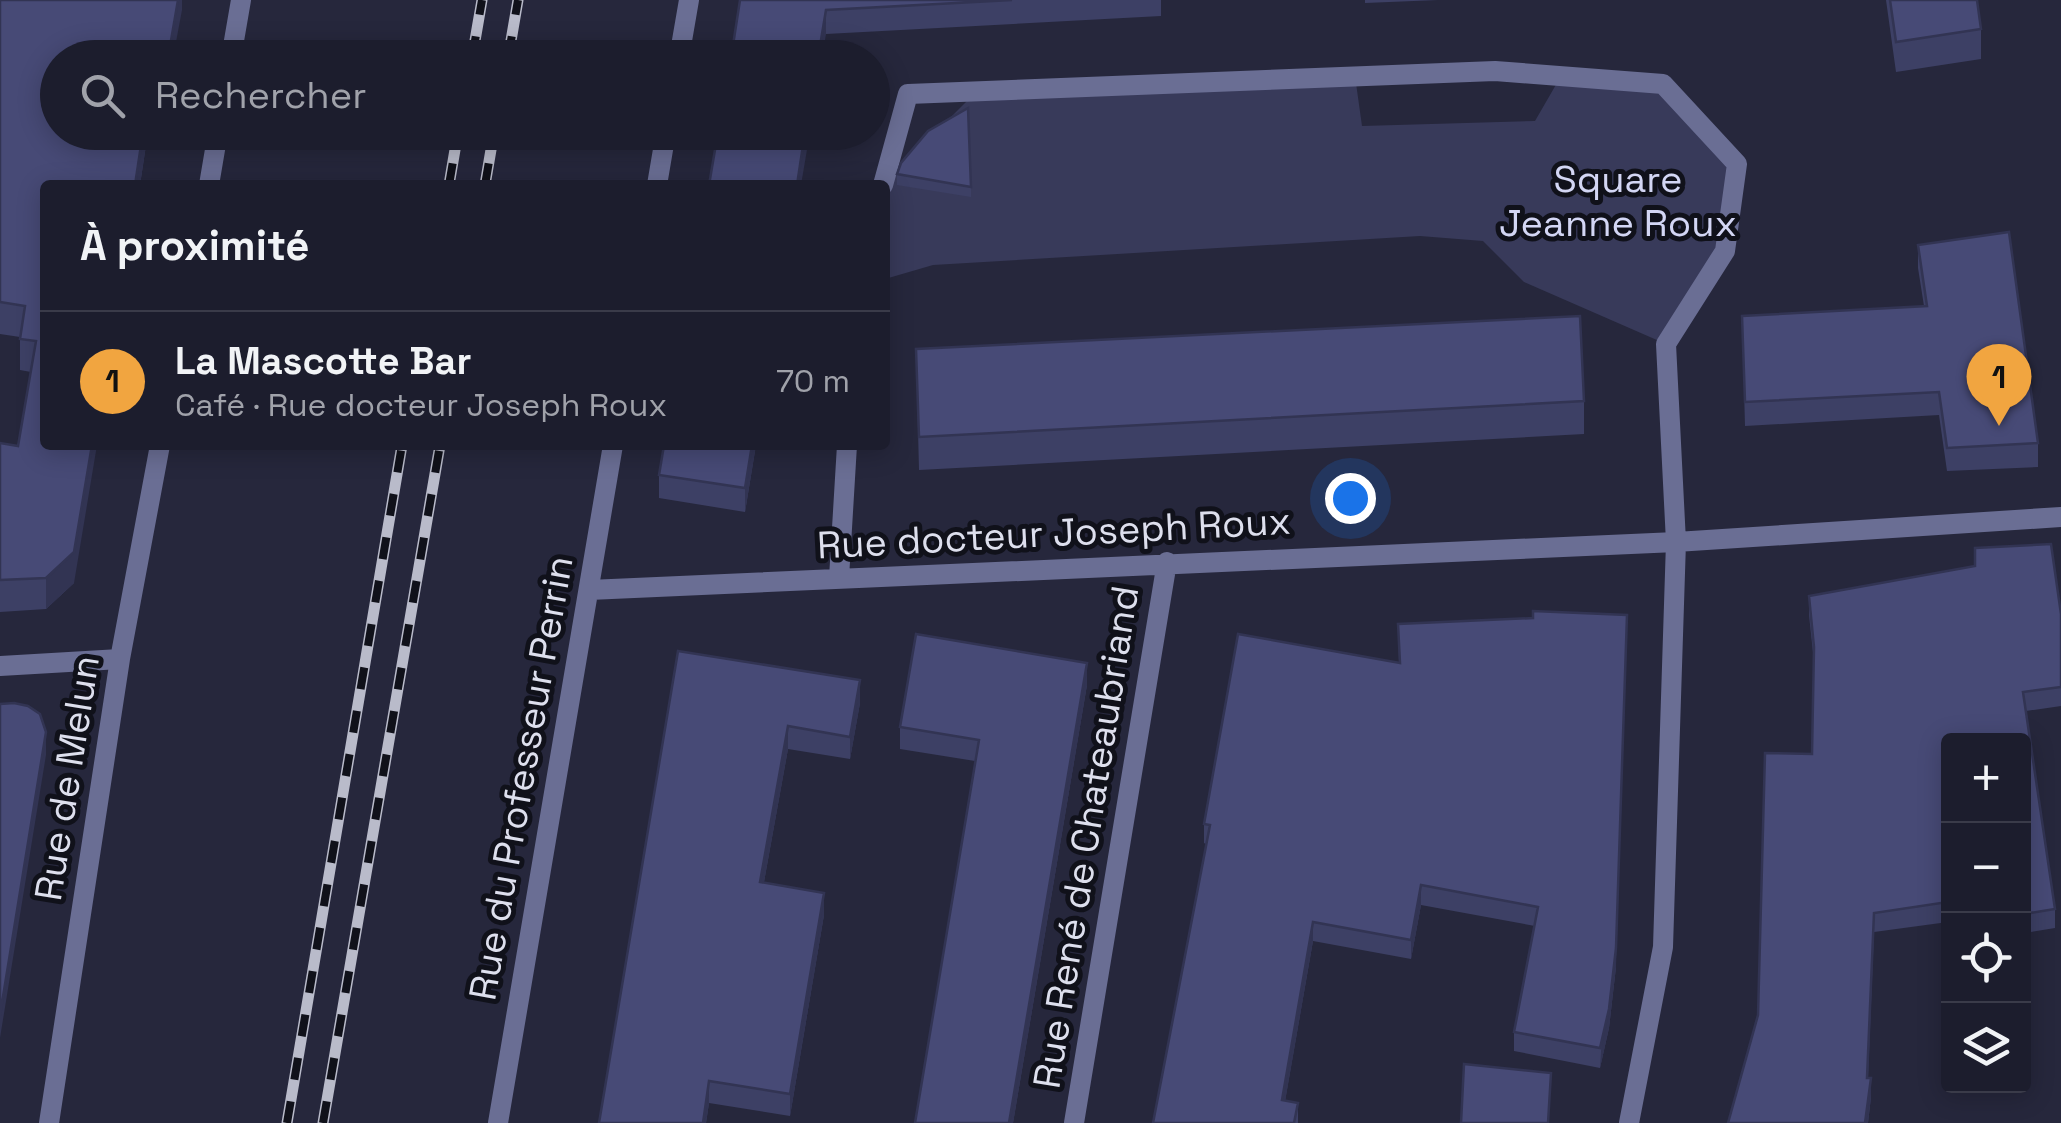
<!DOCTYPE html>
<html lang="fr">
<meta charset="utf-8">
<style>
body{margin:0;font-family:"Space Grotesk",sans-serif;background:#292a39;color:#f1f3f6}
.controls{position:absolute;right:30px;bottom:30px;display:grid;overflow:hidden;border-radius:10px;box-shadow:0 5px 25px #0003}
.controls button{width:90px;height:90px;display:grid;place-items:center;padding:0;border:0;border-bottom:2px solid #3a3b49;background:#1c1d2d;color:#f1f3f6;font:50px sans-serif}
.you{position:absolute;left:1350px;top:498px;width:35px;height:35px;margin:-25px;border:8px solid #fff;border-radius:50%;background:#1a73e8;box-shadow:0 0 0 15px #1a73e833}
.badge{display:grid;place-items:center;width:65px;height:65px;border-radius:50%;background:#f1a540;color:#111;font-size:32px;font-weight:700}
.pin{position:absolute;translate:-50% -82px;filter:drop-shadow(0 2px 5px #0008)}
.pin::after{content:'';position:absolute;top:52px;width:35px;height:30px;background:inherit;clip-path:polygon(0 0,100% 0,50% 100%)}
.list{margin:0;padding:0;list-style:none}
h2{display:flex;justify-content:space-between;align-items:center;height:130px;margin:0;padding:0 40px;font-size:42px}
h2 small{font-size:32px;font-weight:400;color:#a0a2aa}
.list li{display:grid;grid-template-columns:65px 1fr auto;gap:30px;align-items:center;box-sizing:border-box;height:140px;padding:0 40px;border-top:2px solid #3a3b49}
.list b{display:block;font-size:38px;white-space:nowrap}
.list p{margin:0;font-size:32px;white-space:nowrap;color:#a0a2aa}
.list em{font-size:32px;font-style:normal;color:#a0a2aa}
.icon{flex:none;width:55px;height:55px;fill:none;stroke:currentColor;stroke-width:2;stroke-linecap:round;stroke-linejoin:round}
.map{position:relative;flex:none;width:2061px;height:1123px;overflow:hidden}
.search{position:absolute;background:#1c1d2d;box-shadow:0 5px 25px #0003;left:40px;top:40px;width:850px;height:110px;display:flex;align-items:center;gap:25px;box-sizing:border-box;padding:0 35px;border-radius:55px;color:#a0a2aa;font-size:38px}
.panel{position:absolute;background:#1c1d2d;box-shadow:0 5px 25px #0003;left:40px;top:180px;width:850px;height:270px;border-radius:10px}
.map>svg:first-child{display:block}
.green{fill:#383a5a}
.lines{fill:none;stroke-linecap:round;stroke-linejoin:round}
.street{stroke:#6a6e94;stroke-width:20}
.rail-casing{stroke:#b9bbca;stroke-width:11}
.rail{stroke:#10111a;stroke-width:8;stroke-dasharray:22;stroke-linecap:butt}
.wall{fill:#3d4065}
.shaded-wall{fill:#323453}
.building{fill:#474a76;stroke:#323453;stroke-width:2.5}
.labels{text-anchor:middle;dominant-baseline:central;stroke-width:10;stroke-linejoin:round;paint-order:stroke}
.park-label{font-size:38px;fill:#d3d6f4;stroke:#10111a}
.street-label{font-size:38px;fill:#dddfed;stroke:#10111a}
</style>
<div class="map">
<svg width="2061" height="1123" viewBox="0 0 2061 1123">
<rect width="100%" height="100%" fill="#26273c"/>
<path class="green" d="M 1355,76 L 1362,126 L 1535,121 L 1561,76 L 1663,84 L 1737,164 L 1725,251 L 1666,344 L 1524,282 L 1483,241 L 1420,236 L 933,265 L 885,279 L 883,185 L 978,90 Z"/>
<g class="lines">
<path class="street" d="M 231,58 L 241,0
M 679,58 L 689,0
M 209,185 L 218,132
M 657,185 L 666,132
M 883,185 L 908,94 L 1495,71 L 1663,84 L 1737,164 L 1725,251 L 1666,344 L 1676,542 L 1663,947 L 1629,1123
M 839,578 L 847,445
M 589,590 L 1676,542 L 2061,517
M 0,666 L 120,659
M 49,1123 L 120,659 L 160,445
M 498,1123 L 613,445
M 1074,1123 L 1167,562"/>
<defs>
<path id="rail" d="M 472,58 L 482,0
M 508,58 L 518,0
M 449,185 L 458,132
M 485,185 L 494,132
M 287,1123 L 402,445
M 323,1123 L 440,445"/>
</defs>
<use href="#rail" class="rail-casing"/>
<use href="#rail" class="rail"/>
</g>
<path class="wall" d="M 0,0 L 182,0 L 182,10 L 58,58 L 148,132 L 140,185 L 45,185 L 74,583 L 46,609 L 0,612 L 0,443 L 18,446 L 31,372 L 20,370 L 20,337 L 0,334 Z
M 740,0 L 1161,0 L 1161,16 L 826,34 Z
M 1365,0 L 1438,0 L 1365,3 Z
M 1886,0 L 1977,0 L 1981,29 L 1981,59 L 1896,72 Z
M 897,174 L 971,187 L 971,197 L 897,185 Z
M 1918,245 L 2038,443 L 2038,467 L 1947,471 L 1939,415 L 1745,426 L 1742,316 L 1924,306 L 1918,268 Z
M 916,349 L 1584,401 L 1584,434 L 919,470 Z
M 756,445 L 745,512 L 659,498 L 659,475 Z
M 1809,596 L 2061,614 L 2061,706 L 2026,711 L 2055,909 L 2055,928 L 2024,933 L 2024,740 L 1948,740 L 1948,922 L 1874,932 L 1868,1078 L 1871,1097 L 1868,1123 L 1728,1123 L 1758,1015 L 1812,754 L 1814,662 L 1809,615 Z
M 1398,624 L 1616,967 L 1609,1028 L 1600,1068 L 1514,1051 L 1514,1032 L 1535,926 L 1421,905 L 1411,959 L 1313,941 L 1285,1101 L 1298,1103 L 1298,1123 L 1153,1123 L 1206,844 L 1204,843 L 1204,824 L 1399,662 Z
M 678,651 L 860,703 L 850,759 L 788,749 L 764,882 L 824,915 L 790,1116 L 709,1103 L 706,1123 L 599,1123 Z
M 1087,685 L 1013,1123 L 915,1123 L 975,761 L 900,749 L 900,727 Z"/>
<path class="shaded-wall" d="M 178,0 L 182,0 L 182,10 L 173,58 L 168,58 Z
M 826,10 L 826,34 L 822,58 L 818,58 Z
M 143,132 L 148,132 L 140,185 L 135,185 Z
M 805,132 L 810,132 L 801,185 L 797,185 Z
M 92,445 L 97,445 L 74,583 L 46,609 L 46,578 Z
M 752,445 L 756,445 L 745,512 L 745,488 Z
M 1627,634 L 1616,967 L 1609,1028 L 1600,1068 Z
M 1087,663 L 1087,685 L 1013,1123 L 1009,1123 Z
M 860,680 L 860,703 L 850,759 L 850,737 Z
M 788,726 L 788,749 L 760,904 L 760,882 Z
M 46,732 L 46,755 L 0,1038 L 0,1015 Z
M 1421,885 L 1421,905 L 1411,959 L 1411,940 Z
M 824,893 L 824,915 L 790,1116 L 790,1094 Z
M 1313,922 L 1313,941 L 1282,1119 L 1282,1100 Z
M 1871,1078 L 1871,1097 L 1868,1123 L 1865,1123 Z
M 709,1081 L 709,1103 L 706,1123 L 703,1123 Z"/>
<path class="building" d="M 0,0 L 178,0 L 168,58 L 58,58 L 58,132 L 143,132 L 135,185 L 45,185 L 45,445 L 92,445 L 74,552 L 46,578 L 0,580 L 0,443 L 18,446 L 36,341 L 20,339 L 25,306 L 0,302 Z
M 740,0 L 1012,0 L 826,10 L 818,58 L 731,58 Z
M 1890,0 L 1977,0 L 1981,29 L 1896,42 Z
M 968,108 L 971,187 L 897,174 L 901,163 L 928,131 Z
M 718,132 L 805,132 L 797,185 L 709,185 Z
M 2009,232 L 2038,443 L 1947,448 L 1939,392 L 1745,402 L 1742,316 L 1927,306 L 1918,245 Z
M 1580,316 L 1584,401 L 919,437 L 916,349 Z
M 664,445 L 752,445 L 745,488 L 659,475 Z
M 2051,544 L 2061,614 L 2061,687 L 2023,692 L 2055,909 L 2024,914 L 2024,740 L 1948,740 L 1948,902 L 1874,913 L 1867,1078 L 1871,1078 L 1865,1123 L 1728,1123 L 1758,1015 L 1765,753 L 1812,754 L 1814,647 L 1809,596 L 1975,566 L 1975,548 Z
M 1533,611 L 1627,615 L 1616,948 L 1609,1009 L 1600,1048 L 1514,1032 L 1538,907 L 1421,885 L 1411,940 L 1313,922 L 1282,1100 L 1298,1103 L 1294,1123 L 1153,1123 L 1210,825 L 1204,824 L 1238,634 L 1400,663 L 1398,624 L 1533,618 Z
M 916,634 L 1087,663 L 1009,1123 L 915,1123 L 979,740 L 900,727 Z
M 678,651 L 860,680 L 850,737 L 788,726 L 760,882 L 824,893 L 790,1094 L 709,1081 L 703,1123 L 599,1123 Z
M 14,703 L 28,706 L 40,714 L 46,732 L 0,1015 L 0,704 Z
M 1464,1064 L 1551,1073 L 1548,1123 L 1461,1123 Z"/>
<g class="labels">
<g class="park-label">
<text x="1618" y="179">Square<tspan x="1618" dy="44">Jeanne Roux</tspan></text>
</g>
<g class="street-label">
<text transform="translate(1054 533) rotate(-3)">Rue docteur Joseph Roux</text>
<text transform="translate(67 778) rotate(-81)">Rue de Melun</text>
<text transform="translate(521 778) rotate(-80)">Rue du Professeur Perrin</text>
<text transform="translate(1086 837) rotate(-81)">Rue René de Chateaubriand</text>
</g>
</g>
</svg>
<div class="controls">
<button>+</button>
<button>−</button>
<button><svg class="icon" aria-label="locate" viewBox="0 0 24 24"><circle cx="12" cy="12" r="6"/><path d="M12 2v4M12 18v4M2 12h4M18 12h4"/></svg></button>
<button><svg class="icon" aria-label="layers" viewBox="0 0 24 24"><path d="M12 4l9 5-9 5-9-5zM3 14l9 5 9-5"/></svg></button>
</div>
<div class="you"></div>
<div class="pin badge" style="left:1999px;top:426px">1</div>
<div class="search"><svg class="icon" aria-label="search" viewBox="0 0 24 24"><circle cx="10" cy="10" r="6"/><path d="M15 15l6 6"/></svg>Rechercher</div>
<section class="panel">
<h2>À proximité<small></small></h2>
<ul class="list">
<li><span class="badge">1</span><div><b>La Mascotte Bar</b><p>Café · Rue docteur Joseph Roux</p></div><em>70 m</em></li>
</ul>
</section>
</div>
